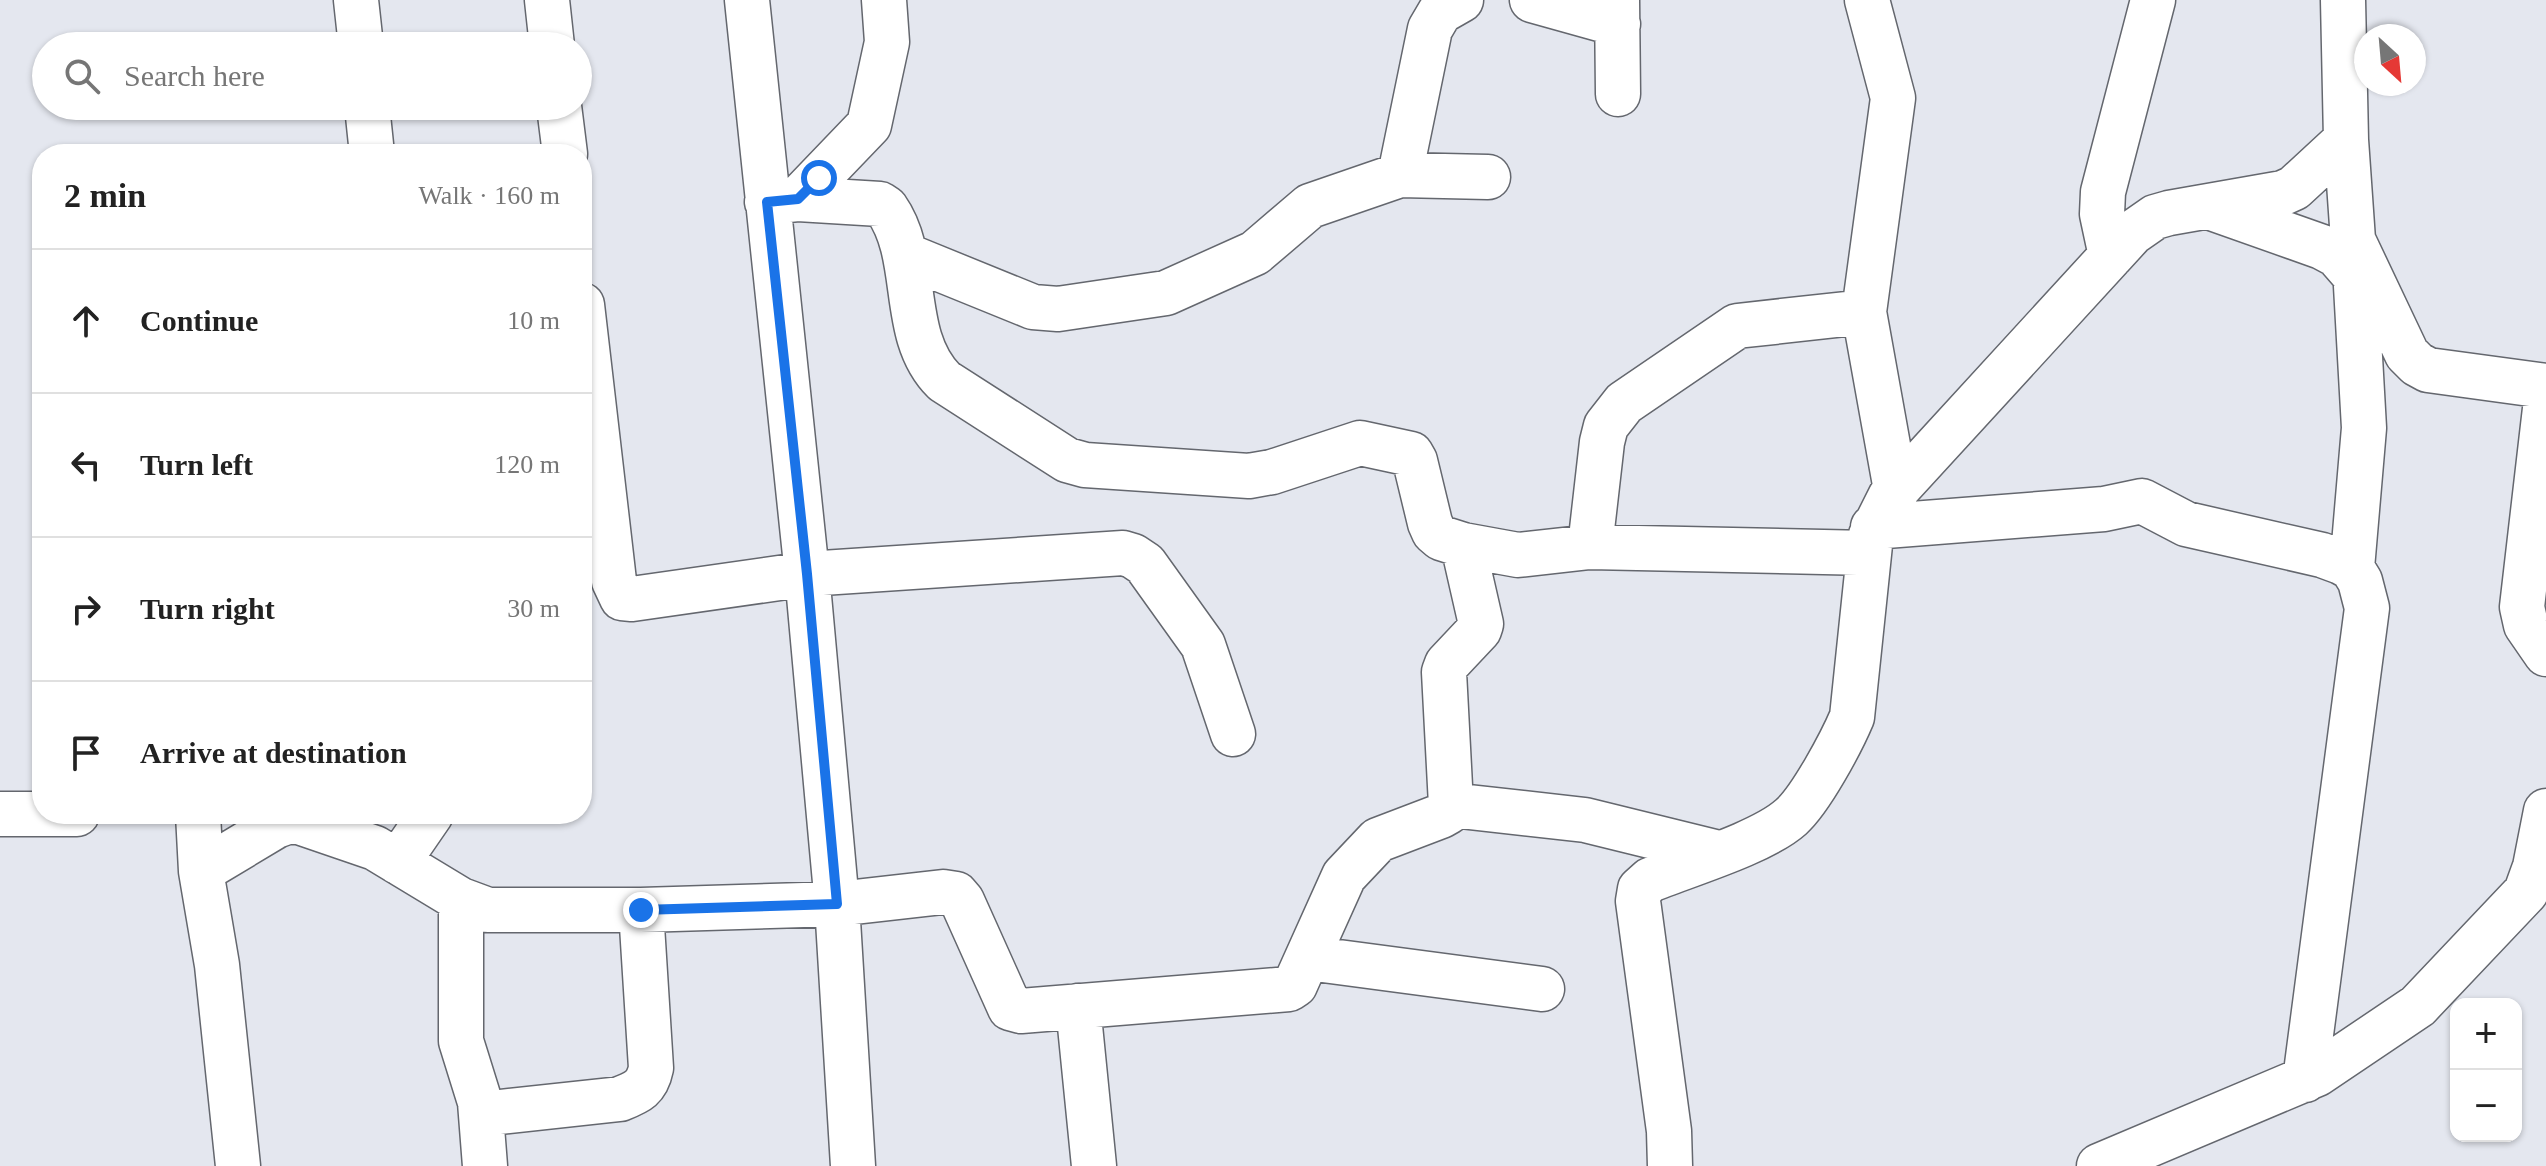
<!DOCTYPE html>
<meta charset="utf-8">
<style>
body{margin:0;font-family:Georgia,serif;background:#f2f2f2;color:#222}
.controls{position:absolute;right:24px;bottom:24px;display:grid;overflow:hidden;border-radius:16px;box-shadow:0 2px 6px #0004}
.controls button{width:72px;height:72px;display:grid;place-items:center;padding:0;border:0;border-bottom:2px solid #e0e0e0;background:#fff;color:#222;font:40px sans-serif}
.compass{position:absolute;left:2354px;top:24px;width:72px;height:72px;border-radius:50%;background:#fff;box-shadow:0 2px 6px #0004;rotate:154deg}
.stop{position:absolute;width:24px;height:24px;margin:-18px;border:6px solid #1a73e8;border-radius:50%;background:#fff}
.stop.end{background:#1a73e8;border-color:#fff;box-shadow:0 2px 8px #0008}
.list{margin:0;padding:0;list-style:none}
h2{display:flex;justify-content:space-between;align-items:center;height:104px;margin:0;padding:0 32px;font-size:34px}
h2 small{font-size:26px;font-weight:400;color:#767676}
.list li{display:grid;grid-template-columns:52px 1fr auto;gap:24px;align-items:center;box-sizing:border-box;height:144px;padding:0 32px;border-top:2px solid #e0e0e0}
.list b{display:block;font-size:30px;white-space:nowrap}
.list em{font-size:26px;font-style:normal;color:#767676}
.icon{flex:none;width:44px;height:44px;fill:none;stroke:currentColor;stroke-width:2;stroke-linecap:round;stroke-linejoin:round}
.map{position:relative;flex:none;width:2546px;height:1166px;overflow:hidden}
.search{position:absolute;background:#fff;box-shadow:0 2px 6px #0004;left:32px;top:32px;width:560px;height:88px;display:flex;align-items:center;gap:20px;box-sizing:border-box;padding:0 28px;border-radius:44px;color:#767676;font-size:30px}
.panel{position:absolute;background:#fff;box-shadow:0 2px 6px #0004;left:32px;top:144px;width:560px;height:680px;border-radius:32px}
.map>svg:first-child{display:block}
.lines{fill:none;stroke-linecap:round;stroke-linejoin:round}
.minor-casing{stroke:#64676e;stroke-width:47}
.minor{stroke:#fff;stroke-width:44}
.route{stroke:#1a73e8;stroke-width:10}
</style>
<div class="map">
<svg width="2546" height="1166" viewBox="0 0 2546 1166">
<rect width="100%" height="100%" fill="#e4e7ef"/>
<g class="lines">
<defs>
<path id="minor" d="M 356,0 L 361,46
M 547,0 L 552,46
M 747,0 L 807,574 L 837,904 L 853,1166
M 1532,0 L 1618,24
M 1617,0 L 1618,94
M 1867,0 L 1893,98 L 1864,312 L 1896,490
M 2343,0 L 2346,140 L 2353,240 L 2407,354 L 2417,364 L 2428,370 L 2546,386
M 367,106 L 372,154
M 559,106 L 565,154
M 1400,175 L 1430,29 L 1440,12 L 1461,0
M 798,199 L 869,125 L 887,42 L 884,0
M 767,202 L 798,199 L 880,204 L 886,208 C 922,259 898,335 944,381 L 1067,460 L 1085,465 L 1249,476 L 1272,472 L 1360,443 L 1411,454 L 1415,461 L 1430,523 L 1434,532 L 1441,538 L 1463,545 L 1518,555 L 1590,547 L 1602,442 L 1606,426 L 1624,403 L 1737,326 L 1864,312
M 2209,207 L 2322,247 L 2337,255 L 2357,278
M 905,255 L 1033,307 L 1058,309 L 1166,293 L 1255,253 L 1310,206 L 1400,175 L 1488,177
M 2111,256 L 2102,214 L 2103,192 L 2153,0
M 582,305 L 614,581 L 622,598 L 632,599 L 807,574 L 1123,553 L 1133,556 L 1145,564 L 1203,645 L 1233,734
M 2546,400 L 2522,607 L 2526,625 L 2546,654
M 1873,527 L 2104,509 L 2142,501 L 2186,524 L 2322,555 L 2341,562 L 2352,568 L 2360,581 L 2367,608 L 2305,1080
M 1590,547 L 1869,553
M 2352,568 L 2364,428 L 2356,286 L 2362,268
M 1451,805 L 1585,820 L 1719,853
M 0,814 L 77,814
M 198,814 L 201,871 L 217,965 L 238,1166
M 398,862 L 431,814
M 201,871 L 276,826 L 287,822 L 299,822 L 375,848 L 461,900 L 488,910 L 641,910 L 837,904 L 943,892 L 956,894 L 962,901 L 1010,1008 L 1021,1011 L 1289,989 L 1295,985 L 1299,976 L 1344,876 L 1378,840 L 1441,816 L 1448,812 L 1451,805 L 1444,672 L 1447,664 L 1479,630 L 1481,624 L 1463,545
M 461,900 L 461,1041 L 480,1102 L 485,1166
M 1308,958 L 1542,989
M 1078,1006 L 1094,1166
M 482,1114 L 620,1099 C 638,1092 647,1088 651,1068 L 641,910
M 1670,1166 L 1669,1131 L 1638,901 L 1640,889 L 1650,880 C 1687,865 1762,843 1791,817 C 1811,799 1841,743 1852,717 L 1871,535 L 1890,497 L 2132,233 L 2155,217 L 2169,213 L 2283,193 L 2294,188 L 2346,140
M 2099,1166 L 2317,1074 L 2418,1006 L 2526,892 L 2535,867 L 2546,811"/>
</defs>
<use href="#minor" class="minor-casing"/>
<use href="#minor" class="minor"/>
</g>
<g class="lines">
<path class="route" d="M 641,910 L 837,904 L 807,574 L 767,202 L 798,199 L 819,178"/>
</g>
</svg>
<div class="controls">
<button>+</button>
<button>−</button>
</div>
<svg class="compass" viewBox="-18 -18 36 36"><path d="M0-13l5 13h-10z" fill="#e53935"/><path d="M0 13l5-13h-10z" fill="#767676"/></svg>
<div class="stop" style="left:819px;top:178px"></div>
<div class="stop end" style="left:641px;top:910px"></div>
<div class="search"><svg class="icon" aria-label="search" viewBox="0 0 24 24"><circle cx="10" cy="10" r="6"/><path d="M15 15l6 6"/></svg>Search here</div>
<section class="panel">
<h2>2 min<small>Walk · 160 m</small></h2>
<ul class="list">
<li><svg class="icon" aria-label="ahead" viewBox="0 0 24 24"><path d="M12 20V5M6 11l6-6 6 6"/></svg><div><b>Continue</b></div><em>10 m</em></li>
<li><svg class="icon" aria-label="left" viewBox="0 0 24 24"><path d="M17 20v-9H6M10 6l-5 5 5 5"/></svg><div><b>Turn left</b></div><em>120 m</em></li>
<li><svg class="icon" aria-label="right" viewBox="0 0 24 24"><path d="M7 20v-9h11M14 6l5 5-5 5"/></svg><div><b>Turn right</b></div><em>30 m</em></li>
<li><svg class="icon" aria-label="arrive" viewBox="0 0 24 24"><path d="M6 21V4h12l-3 4 3 4H6"/></svg><div><b>Arrive at destination</b></div></li>
</ul>
</section>
</div>
